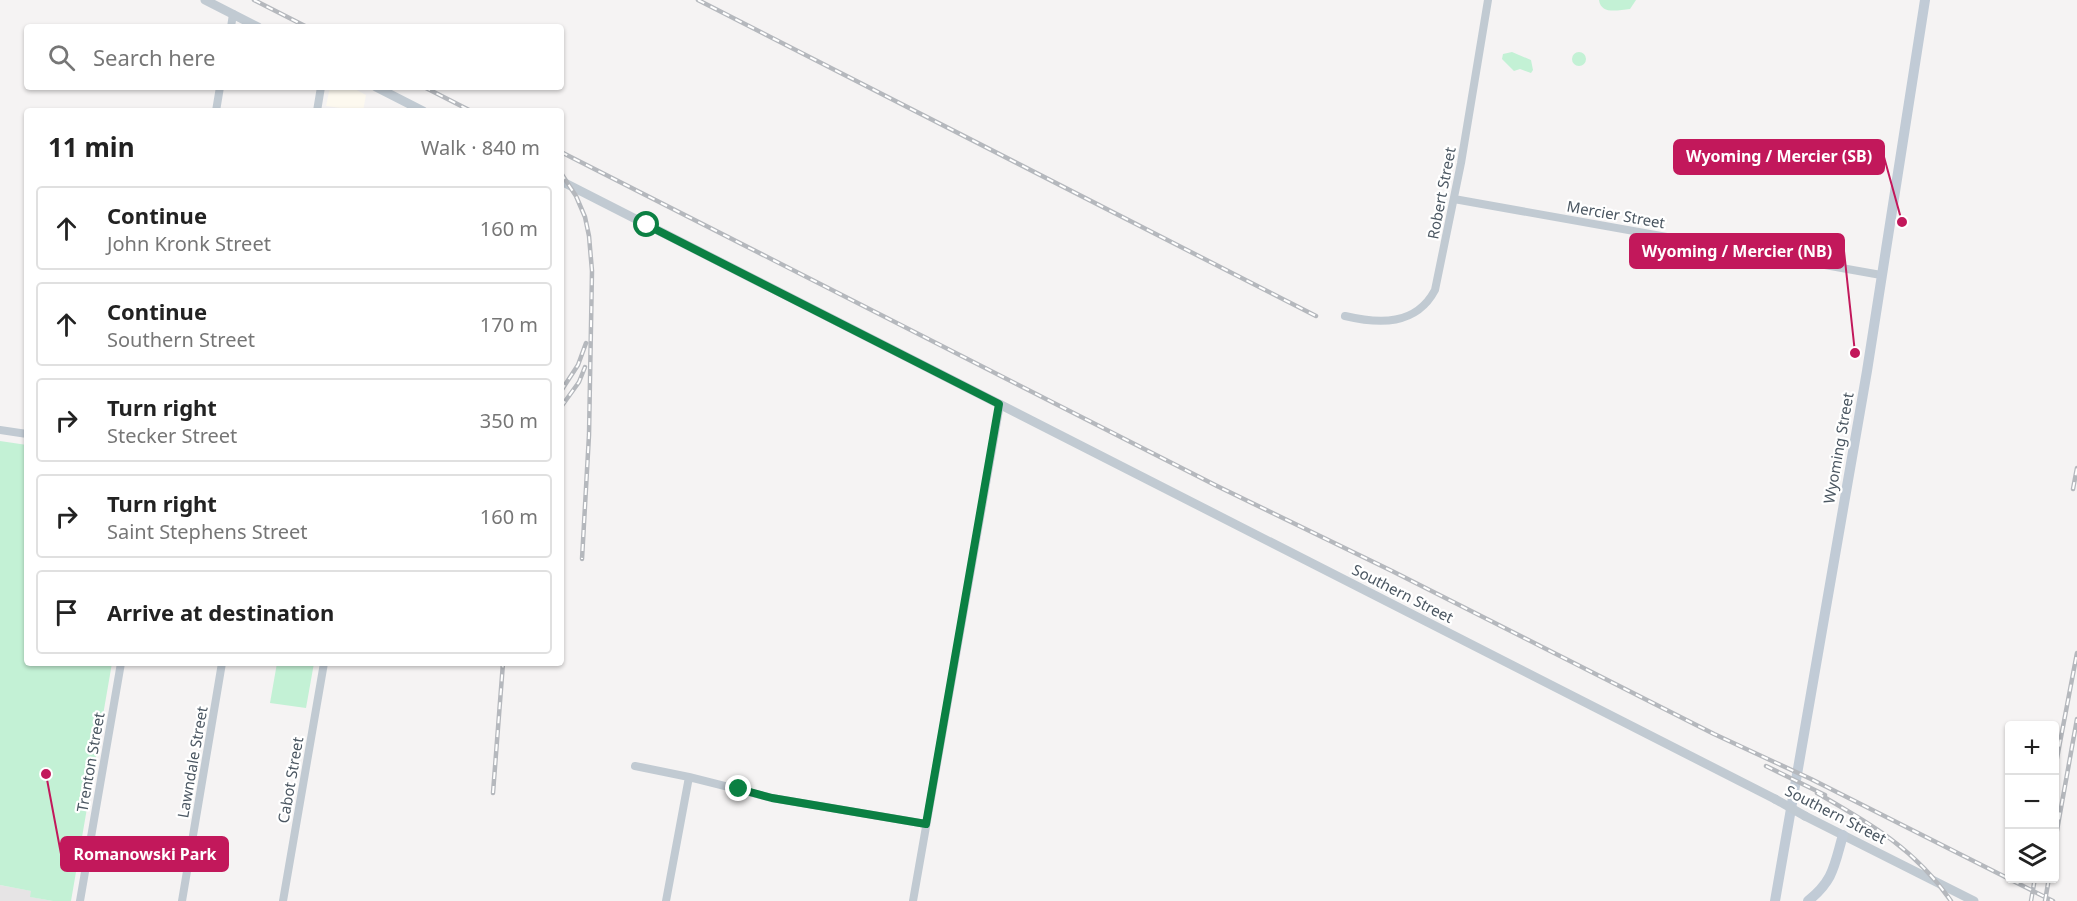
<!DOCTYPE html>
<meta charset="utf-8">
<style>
body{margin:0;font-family:"Noto Sans",sans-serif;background:#f6f6f6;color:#222}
.controls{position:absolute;right:18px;bottom:18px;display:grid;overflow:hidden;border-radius:6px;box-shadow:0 2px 4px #0004}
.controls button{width:54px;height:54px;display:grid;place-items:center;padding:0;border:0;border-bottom:2px solid #e0e0e0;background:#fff;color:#222;font:30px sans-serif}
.stop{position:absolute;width:18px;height:18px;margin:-14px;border:4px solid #0b8043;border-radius:50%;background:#fff}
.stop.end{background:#0b8043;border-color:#fff;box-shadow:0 2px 6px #0008}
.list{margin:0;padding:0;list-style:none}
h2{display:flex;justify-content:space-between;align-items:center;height:78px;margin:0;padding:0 24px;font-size:26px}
h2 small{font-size:20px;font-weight:400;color:#767676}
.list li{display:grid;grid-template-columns:39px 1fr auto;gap:18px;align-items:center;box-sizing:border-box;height:84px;margin:0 12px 12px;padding:0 12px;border:2px solid #e0e0e0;border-radius:6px}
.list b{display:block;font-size:22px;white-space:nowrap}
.list p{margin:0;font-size:20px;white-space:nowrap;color:#767676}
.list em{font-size:20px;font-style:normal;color:#767676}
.icon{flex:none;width:33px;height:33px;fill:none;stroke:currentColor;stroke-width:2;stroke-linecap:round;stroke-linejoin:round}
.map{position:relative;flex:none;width:2077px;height:901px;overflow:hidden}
.search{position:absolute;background:#fff;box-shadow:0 2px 4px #0004;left:24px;top:24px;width:540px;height:66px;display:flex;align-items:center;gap:15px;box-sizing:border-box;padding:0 21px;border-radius:6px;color:#767676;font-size:22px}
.panel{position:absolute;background:#fff;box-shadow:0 2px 4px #0004;left:24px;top:108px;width:540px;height:558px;border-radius:6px}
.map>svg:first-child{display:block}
.commercial{fill:#fdf9ef}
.education{fill:#e6e4e5}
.green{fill:#c3f1d5}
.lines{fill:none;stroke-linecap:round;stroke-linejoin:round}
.minor{stroke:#c1cad2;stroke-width:8}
.tertiary{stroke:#c1cad2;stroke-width:9}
.secondary{stroke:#c1cbd6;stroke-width:10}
.rail-casing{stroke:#b5b8bd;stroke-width:4.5}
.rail{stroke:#fff;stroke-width:2;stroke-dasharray:7;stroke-linecap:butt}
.tertiary-bridge{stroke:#c1cad2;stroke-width:9}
.route{stroke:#0b8043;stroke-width:8}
.labels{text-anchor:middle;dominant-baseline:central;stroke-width:4.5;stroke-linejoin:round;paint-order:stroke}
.street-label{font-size:15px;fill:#4a5661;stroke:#fff}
.leader{fill:none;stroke:#c2185b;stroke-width:2}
.callout-dot{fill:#c2185b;stroke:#fff;stroke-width:2}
.callout{fill:#c2185b;stroke:#c2185b;stroke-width:2}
.callout-label{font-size:16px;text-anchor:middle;font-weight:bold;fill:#fff}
</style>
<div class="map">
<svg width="2077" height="901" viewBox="0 0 2077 901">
<rect width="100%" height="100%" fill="#f5f3f3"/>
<path class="commercial" d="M 330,87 L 351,87 L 366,95 L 363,111 L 326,106 Z"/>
<path class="education" d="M 0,885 L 32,891 L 31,897 L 53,901 L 0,901 Z"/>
<path class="green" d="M 1599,0 L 1636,0 L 1630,9 C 1618,10 1601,15 1599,0 Z
M1572 59a7 7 0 1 1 14 0a7 7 0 1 1-14 0Z
M 1512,52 L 1531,60 L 1533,70 L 1531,73 L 1520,69 L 1514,71 L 1502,59 L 1503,54 Z
M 0,441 L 27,445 L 27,663 L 112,663 L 71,901 L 53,901 L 30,897 L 31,891 L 0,885 Z
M 277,663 L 314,663 L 306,708 L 270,703 Z"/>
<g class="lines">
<path class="minor" d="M 231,27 L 233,14
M 216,111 L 220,87
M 317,111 L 321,87
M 1454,199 L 1881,275
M 1345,316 C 1379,324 1416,326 1435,290 L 1461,163 L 1488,0
M 0,430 L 27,434
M 635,766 L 689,777 L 772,798 L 926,824
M 80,901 L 121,663
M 182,901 L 222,663
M 283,901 L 324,663
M 666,901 L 689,777
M 913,901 L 1000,404"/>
<path class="tertiary" d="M 205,0 L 258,27
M 376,87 L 423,111
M 561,181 L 1775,799
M 1805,816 L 1974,901"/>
<path class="secondary" d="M 1775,901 L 1867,371 L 1925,0
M 1808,901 C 1834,880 1834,866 1843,835"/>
<defs>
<path id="rail" d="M 254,0 L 307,27
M 698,0 L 1316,316
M 424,87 L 471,111
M 561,152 L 1217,486 L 1392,571 L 1714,734 L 1811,779 L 2053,901
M 561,173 L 576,196 L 585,217 L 589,236 L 592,271 L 589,435 L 582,559
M 561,391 L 578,365 L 586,343
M 561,407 L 579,382 L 585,367
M 2073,489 L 2077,468
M 1766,766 L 1825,795
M 2054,774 L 2077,653
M 493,793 L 503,663
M 1817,793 C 1871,824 1915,849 1951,901
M 2054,847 L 2077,719
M 2031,901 L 2035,878
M 2045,901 L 2049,878"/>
</defs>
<use href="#rail" class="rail-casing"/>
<use href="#rail" class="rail"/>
<path class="tertiary-bridge" d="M 1775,799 L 1805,816"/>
</g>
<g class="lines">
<path class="route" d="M 647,225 L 999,404 L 926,824 L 772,798 L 739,789"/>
</g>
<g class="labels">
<g class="street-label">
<text transform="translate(1441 193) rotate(-79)">Robert Street</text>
<text transform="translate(1616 214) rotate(10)">Mercier Street</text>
<text transform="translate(1838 448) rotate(-80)">Wyoming Street</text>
<text transform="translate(1403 593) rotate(27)">Southern Street</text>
<text transform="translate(90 762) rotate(-80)">Trenton Street</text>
<text transform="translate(192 762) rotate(-80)">Lawndale Street</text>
<text transform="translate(290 780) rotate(-80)">Cabot Street</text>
<text transform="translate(1836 814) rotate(27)">Southern Street</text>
</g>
</g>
<path class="leader" d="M1902 222L1884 157M1855 353L1844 251M46 774L61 854"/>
<g class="callout-dot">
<circle cx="1902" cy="222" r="6"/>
<circle cx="1855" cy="353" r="6"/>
<circle cx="46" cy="774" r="6"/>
</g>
<g class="callout">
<rect x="1674" y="140" width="210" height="34" rx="6"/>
<rect x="1630" y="234" width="214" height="34" rx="6"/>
<rect x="61" y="837" width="167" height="34" rx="6"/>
</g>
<g class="callout-label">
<text x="1779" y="162">Wyoming / Mercier (SB)</text>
<text x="1737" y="257">Wyoming / Mercier (NB)</text>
<text x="145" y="860">Romanowski Park</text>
</g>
</svg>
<div class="controls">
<button>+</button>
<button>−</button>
<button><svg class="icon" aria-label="layers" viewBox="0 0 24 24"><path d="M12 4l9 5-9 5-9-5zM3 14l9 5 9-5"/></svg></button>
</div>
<div class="stop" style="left:647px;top:225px"></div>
<div class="stop end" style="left:739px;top:789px"></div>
<div class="search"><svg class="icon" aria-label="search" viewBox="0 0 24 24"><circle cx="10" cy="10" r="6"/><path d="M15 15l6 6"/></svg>Search here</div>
<section class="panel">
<h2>11 min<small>Walk · 840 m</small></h2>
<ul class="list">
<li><svg class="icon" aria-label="ahead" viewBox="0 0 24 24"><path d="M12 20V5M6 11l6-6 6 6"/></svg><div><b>Continue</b><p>John Kronk Street</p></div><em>160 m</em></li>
<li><svg class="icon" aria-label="ahead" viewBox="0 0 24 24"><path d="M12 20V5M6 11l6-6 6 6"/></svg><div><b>Continue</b><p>Southern Street</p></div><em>170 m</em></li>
<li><svg class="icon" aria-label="right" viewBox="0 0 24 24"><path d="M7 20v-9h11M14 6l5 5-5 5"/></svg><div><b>Turn right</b><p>Stecker Street</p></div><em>350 m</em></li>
<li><svg class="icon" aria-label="right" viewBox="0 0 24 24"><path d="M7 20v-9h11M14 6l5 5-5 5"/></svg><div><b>Turn right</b><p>Saint Stephens Street</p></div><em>160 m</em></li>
<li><svg class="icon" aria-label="arrive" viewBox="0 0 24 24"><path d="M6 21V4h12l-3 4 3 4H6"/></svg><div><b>Arrive at destination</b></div></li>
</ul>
</section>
</div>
